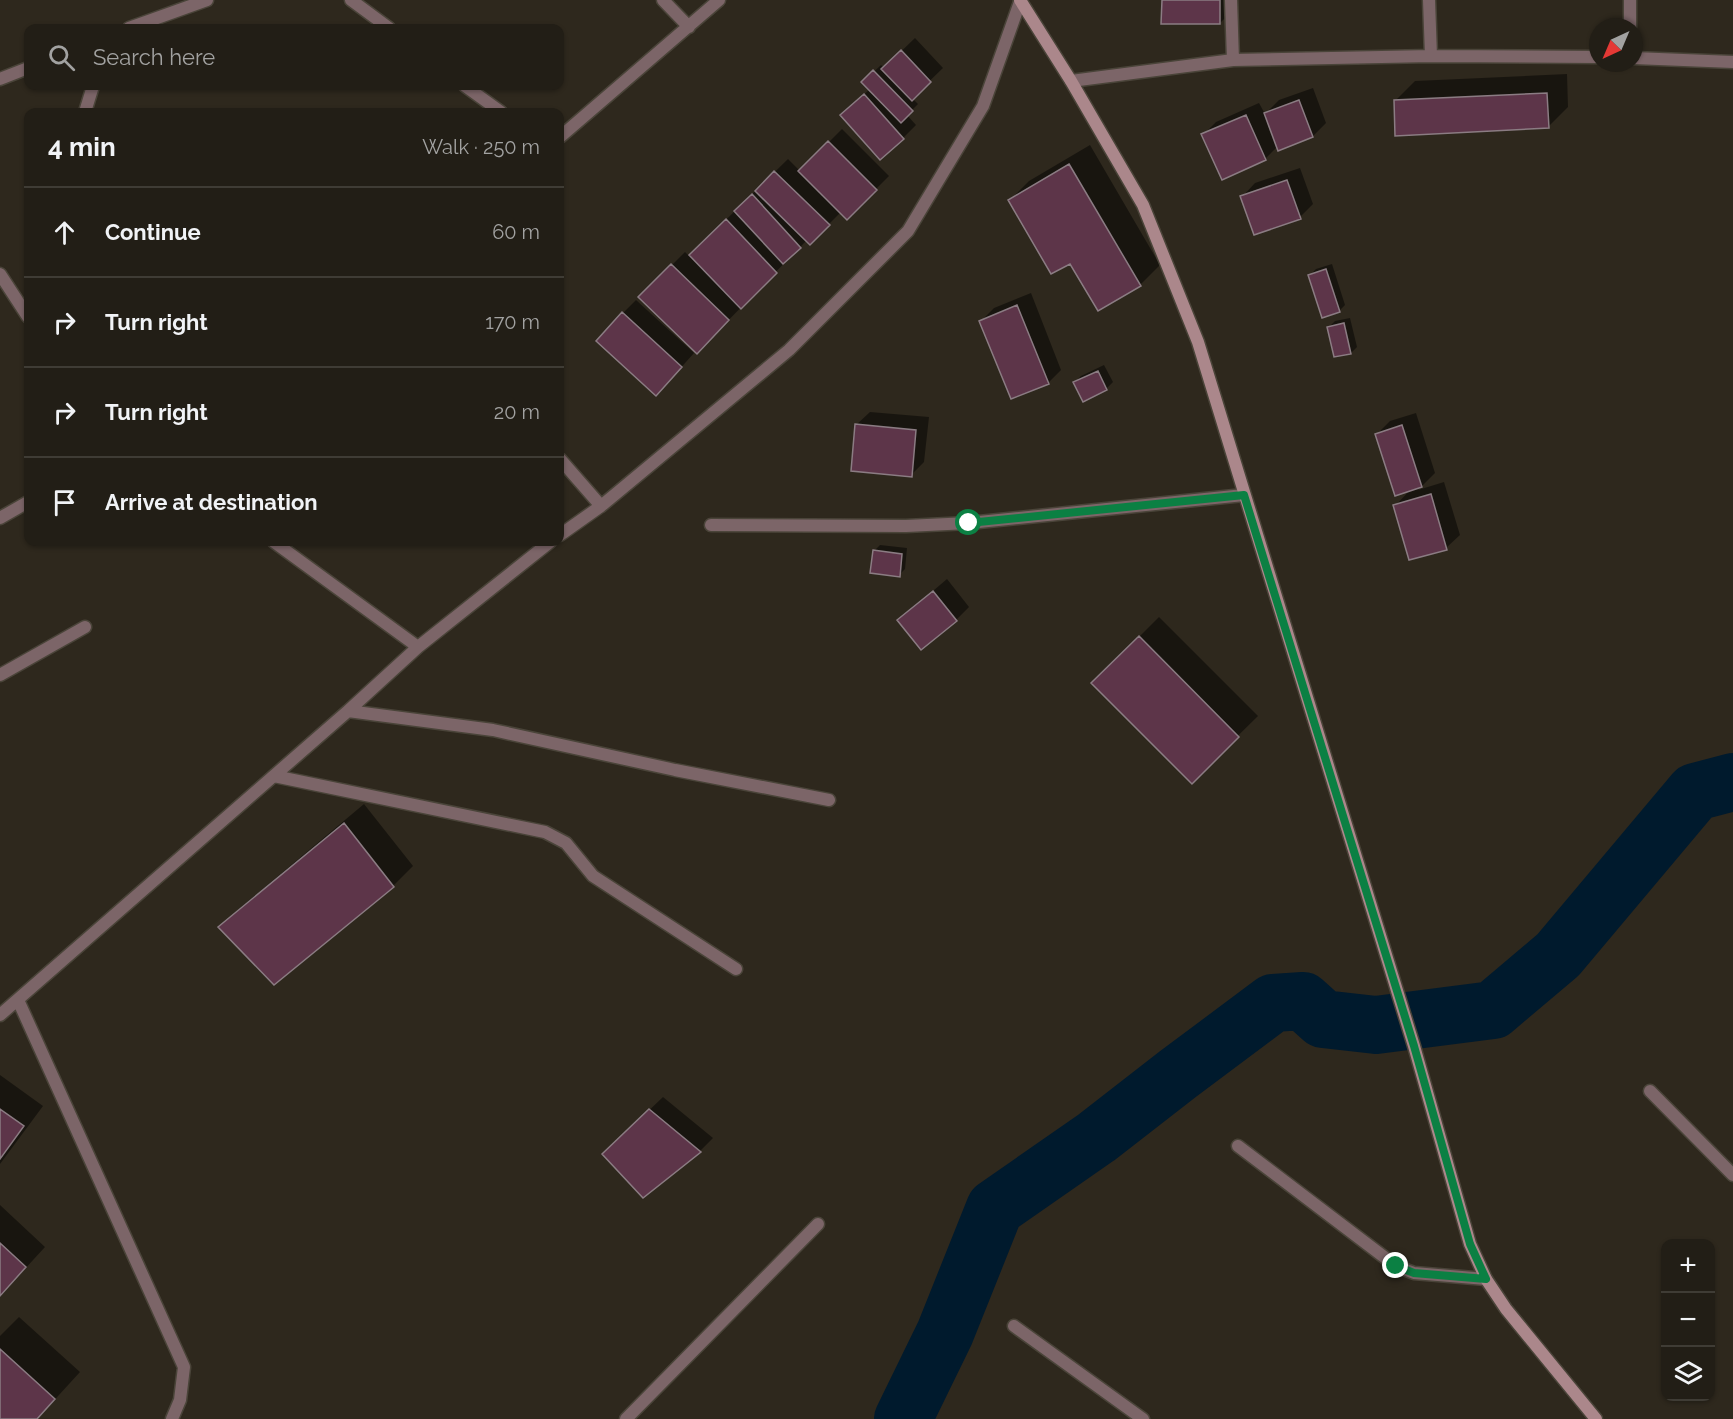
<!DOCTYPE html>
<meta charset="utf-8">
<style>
body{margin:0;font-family:Raleway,sans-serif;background:#2e2b23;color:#f1f3f6}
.controls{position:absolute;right:18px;bottom:18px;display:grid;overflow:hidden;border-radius:12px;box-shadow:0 2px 4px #0004}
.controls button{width:54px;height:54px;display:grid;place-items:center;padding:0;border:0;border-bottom:2px solid #3f3c35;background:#221e16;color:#f1f3f6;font:30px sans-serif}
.compass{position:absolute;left:1589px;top:18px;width:54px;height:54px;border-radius:50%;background:#221e16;box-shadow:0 2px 4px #0004;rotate:224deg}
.stop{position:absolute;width:18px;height:18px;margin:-14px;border:4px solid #0b8043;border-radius:50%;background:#fff}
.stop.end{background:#0b8043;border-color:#fff;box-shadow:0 2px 6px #0008}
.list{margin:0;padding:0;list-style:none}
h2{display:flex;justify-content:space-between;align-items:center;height:78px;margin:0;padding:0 24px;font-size:26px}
h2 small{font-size:20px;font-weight:400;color:#a2a2a1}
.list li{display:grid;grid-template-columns:39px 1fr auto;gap:18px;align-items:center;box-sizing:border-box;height:90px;padding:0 24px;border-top:2px solid #3f3c35}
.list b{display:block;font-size:22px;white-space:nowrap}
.list em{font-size:20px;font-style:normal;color:#a2a2a1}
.icon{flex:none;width:33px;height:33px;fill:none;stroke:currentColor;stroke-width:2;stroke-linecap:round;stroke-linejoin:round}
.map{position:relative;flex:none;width:1733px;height:1419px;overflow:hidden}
.search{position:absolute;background:#221e16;box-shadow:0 2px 4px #0004;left:24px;top:24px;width:540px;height:66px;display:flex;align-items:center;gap:15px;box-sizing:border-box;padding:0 21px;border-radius:12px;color:#a2a2a1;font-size:22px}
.panel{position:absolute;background:#221e16;box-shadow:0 2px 4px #0004;left:24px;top:108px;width:540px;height:438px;border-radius:12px}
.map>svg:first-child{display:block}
.shadow{fill:#0007}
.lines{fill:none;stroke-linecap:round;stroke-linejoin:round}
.river{stroke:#001a2d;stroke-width:58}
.building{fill:#5d3549;stroke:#8b7c83;stroke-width:1.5}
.lane-casing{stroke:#4a4439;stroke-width:15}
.street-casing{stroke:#4a4439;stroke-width:15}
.secondary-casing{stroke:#4a4439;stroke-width:15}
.lane{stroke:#7c6568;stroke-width:12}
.street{stroke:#7c6568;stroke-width:12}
.secondary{stroke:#ab878b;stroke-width:12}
.route{stroke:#0b8043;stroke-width:8}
</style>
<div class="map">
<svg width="1733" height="1419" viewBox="0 0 1733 1419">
<rect width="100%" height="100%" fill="#2e281d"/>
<path class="shadow" d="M 1163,0 L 1233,0 L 1233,10 L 1220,23 Z
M 915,38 L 943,68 L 912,98 L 918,104 L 907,115 L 916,125 L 903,138 L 842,115 L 870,89 L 863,82 L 881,65 L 884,68 Z
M 1567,74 L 1568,107 L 1548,127 L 1395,101 L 1415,81 Z
M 1313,88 L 1326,123 L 1313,136 L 1278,146 L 1265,159 L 1203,135 L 1216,122 L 1259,103 L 1265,114 L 1279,100 Z
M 842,129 L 889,176 L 847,218 L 841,212 L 810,243 L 807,240 L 710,339 L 640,297 L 685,252 L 689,256 L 788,159 L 800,171 Z
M 1090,145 L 1160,265 L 1141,284 L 1099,309 L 1070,262 L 1010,200 L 1029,181 Z
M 1300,168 L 1313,204 L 1300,217 L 1242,197 L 1255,183 Z
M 1332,264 L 1345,305 L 1339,311 L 1310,275 L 1316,269 Z
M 1031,293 L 1061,370 L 1048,383 L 981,321 L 994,308 Z
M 636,300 L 694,353 L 669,381 L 623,313 Z
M 1350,318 L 1357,347 L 1351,353 L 1329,327 L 1335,321 Z
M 1104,365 L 1113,382 L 1106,389 L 1075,382 L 1081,376 Z
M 870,412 L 929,417 L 924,462 L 911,475 L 856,425 Z
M 1416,413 L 1435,473 L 1418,490 L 1444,482 L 1460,535 L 1446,548 L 1395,506 L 1411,489 L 1377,434 L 1390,421 Z
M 880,545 L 907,548 L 905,569 L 899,575 L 874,551 Z
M 947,579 L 969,607 L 956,620 L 899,620 Z
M 1159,617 L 1258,716 L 1192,781 L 1093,683 Z
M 364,804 L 413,866 L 393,886 L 220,927 L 240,908 Z
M 0,1075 L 43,1106 L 0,1164 Z
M 663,1097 L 713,1138 L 700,1151 L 643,1196 L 617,1141 Z
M 0,1205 L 45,1247 L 0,1296 Z
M 19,1317 L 80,1372 L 37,1419 L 0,1419 L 0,1336 Z"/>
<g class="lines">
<path class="river" d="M 903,1419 L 945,1333 L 995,1208 L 1097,1137 L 1178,1074 L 1273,1003 L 1303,1001 L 1323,1019 L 1376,1025 L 1493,1010 L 1558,955 L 1695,792 L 1733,782"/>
</g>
<path class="building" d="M 1162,0 L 1220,0 L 1220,24 L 1161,24 Z
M 901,50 L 931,82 L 912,101 L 881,69 Z
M 873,70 L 913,111 L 901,123 L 861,82 Z
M 1547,93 L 1549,128 L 1395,136 L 1394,100 Z
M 864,94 L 904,139 L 880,160 L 840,115 Z
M 1299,100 L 1313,137 L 1278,151 L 1264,113 Z
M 1246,115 L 1266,160 L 1222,180 L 1201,134 Z
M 828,141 L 877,190 L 847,220 L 798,171 Z
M 1069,164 L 1141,286 L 1098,311 L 1070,264 L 1051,274 L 1008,200 Z
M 774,171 L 830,225 L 810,245 L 755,191 Z
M 1287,180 L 1301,219 L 1254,235 L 1240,196 Z
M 752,194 L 801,248 L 783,264 L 734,211 Z
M 726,219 L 777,273 L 741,309 L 689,255 Z
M 671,264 L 729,320 L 697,354 L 638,297 Z
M 1326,269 L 1340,312 L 1322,318 L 1308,275 Z
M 1017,305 L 1049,384 L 1011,399 L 979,321 Z
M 622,312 L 682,367 L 656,396 L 596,341 Z
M 1344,323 L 1351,354 L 1334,357 L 1327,327 Z
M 1098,371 L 1107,390 L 1083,402 L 1073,382 Z
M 855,424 L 916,430 L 912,477 L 851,471 Z
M 1402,425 L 1422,487 L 1395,496 L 1375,434 Z
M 1431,494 L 1447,550 L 1409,560 L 1393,505 Z
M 873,550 L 902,554 L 900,577 L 870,573 Z
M 933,591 L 957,621 L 921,650 L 897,620 Z
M 1139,636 L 1239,737 L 1192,784 L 1091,683 Z
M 344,823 L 394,887 L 274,985 L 218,927 Z
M 0,1109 L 24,1126 L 0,1159 Z
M 649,1109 L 701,1152 L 643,1198 L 602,1154 Z
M 0,1243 L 26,1267 L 0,1296 Z
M 0,1349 L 55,1399 L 37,1419 L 0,1419 Z"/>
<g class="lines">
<defs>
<path id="lane" d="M 626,1419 L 818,1224"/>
<path id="street" d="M 351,0 L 389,28
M 663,0 L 689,27
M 1231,0 L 1233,60
M 1429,0 L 1431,56
M 1630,0 L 1630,27
M 129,28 L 207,0
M 1634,58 L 1733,62
M 0,79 L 28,68
M 1071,81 L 1233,60 L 1431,56 L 1598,57
M 465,86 L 501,112
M 85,112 L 93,86
M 560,137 L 719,0
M 0,274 L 28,317
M 560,459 L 601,506
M 0,518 L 28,502
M 711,525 L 906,526 L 969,523 L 1244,495
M 560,535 L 601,506 L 789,350 L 908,231 L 983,106 L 1020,2
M 274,542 L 418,647
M 0,675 L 85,627
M 348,711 L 493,730 L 675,770 L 829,800
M 274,776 L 545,832 L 566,843 L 593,876 L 736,969
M 18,1000 L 184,1367 L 180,1400 L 172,1419
M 0,1015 L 348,711 L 418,647 L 550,542
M 1650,1091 L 1733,1175
M 1238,1146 L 1396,1266 L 1414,1273 L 1486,1279
M 1014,1326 L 1143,1419"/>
<path id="secondary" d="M 1020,0 L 1071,81 L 1143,205 L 1198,342 L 1414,1046 L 1470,1244 L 1486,1279 L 1506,1309 L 1596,1419"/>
</defs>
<use href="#lane" class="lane-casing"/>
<use href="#street" class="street-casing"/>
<use href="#secondary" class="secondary-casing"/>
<use href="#lane" class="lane"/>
<use href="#street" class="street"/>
<use href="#secondary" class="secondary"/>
</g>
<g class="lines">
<path class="route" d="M 969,523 L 1244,495 L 1414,1046 L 1470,1244 L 1486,1279 L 1414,1273 L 1396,1266"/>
</g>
</svg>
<div class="controls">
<button>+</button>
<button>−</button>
<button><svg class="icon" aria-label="layers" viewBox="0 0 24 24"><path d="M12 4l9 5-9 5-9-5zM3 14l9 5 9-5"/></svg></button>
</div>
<svg class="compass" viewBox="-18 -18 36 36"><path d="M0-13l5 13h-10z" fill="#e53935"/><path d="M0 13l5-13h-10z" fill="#a2a2a1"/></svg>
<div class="stop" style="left:969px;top:523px"></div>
<div class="stop end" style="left:1396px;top:1266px"></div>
<div class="search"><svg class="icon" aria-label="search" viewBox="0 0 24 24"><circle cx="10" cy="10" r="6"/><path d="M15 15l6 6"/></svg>Search here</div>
<section class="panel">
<h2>4 min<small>Walk · 250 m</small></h2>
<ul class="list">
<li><svg class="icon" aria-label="ahead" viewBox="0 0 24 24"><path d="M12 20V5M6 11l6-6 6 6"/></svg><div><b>Continue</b></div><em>60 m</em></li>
<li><svg class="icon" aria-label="right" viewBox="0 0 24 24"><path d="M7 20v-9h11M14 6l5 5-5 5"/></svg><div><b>Turn right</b></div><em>170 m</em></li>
<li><svg class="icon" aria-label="right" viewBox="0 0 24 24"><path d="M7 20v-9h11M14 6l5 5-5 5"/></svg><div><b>Turn right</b></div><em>20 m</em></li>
<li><svg class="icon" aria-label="arrive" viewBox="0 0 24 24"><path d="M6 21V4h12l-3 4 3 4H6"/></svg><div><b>Arrive at destination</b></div></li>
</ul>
</section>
</div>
